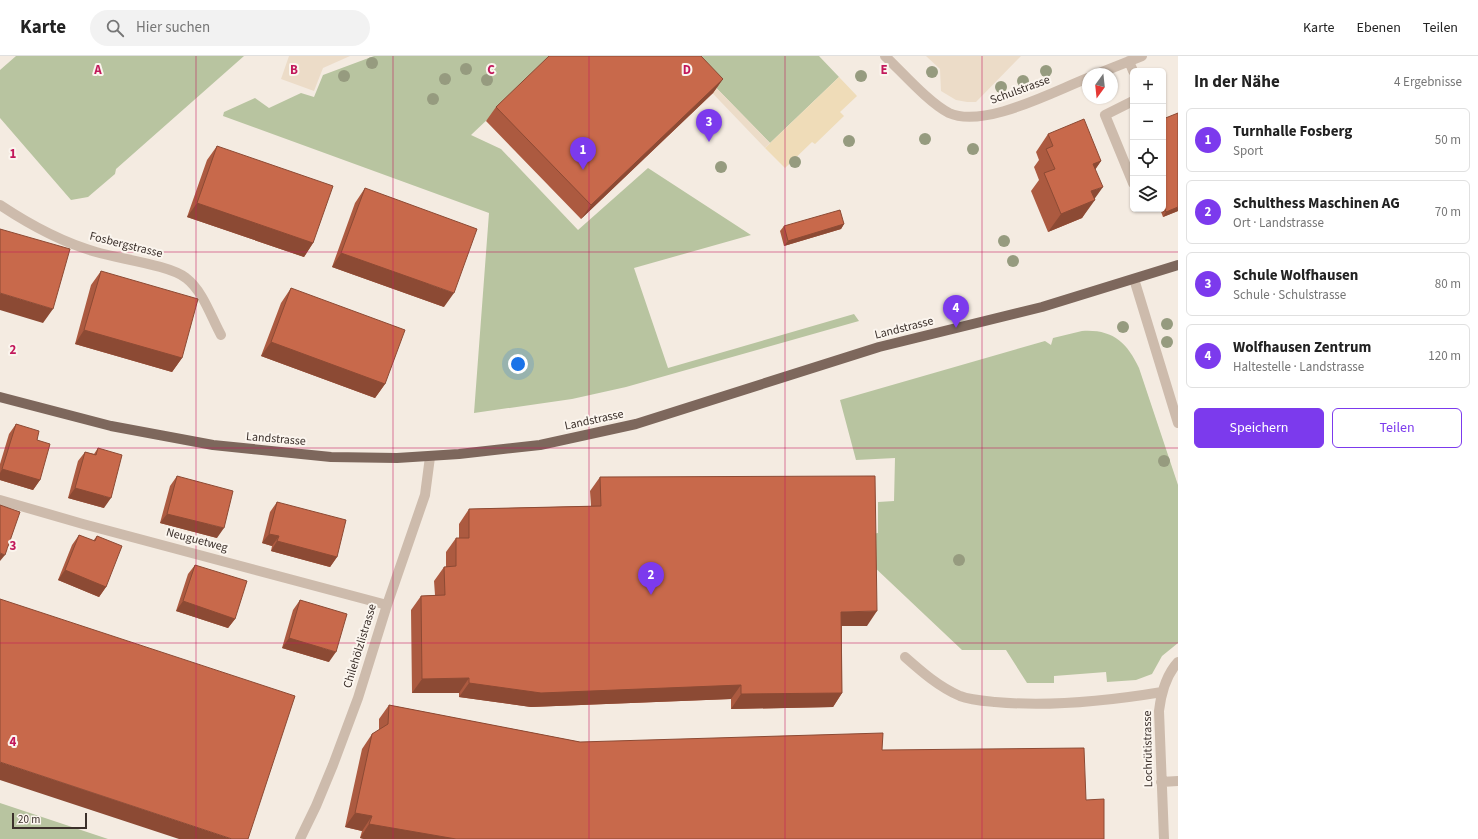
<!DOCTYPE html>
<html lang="de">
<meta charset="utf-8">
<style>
body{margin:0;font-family:"Source Sans 3",sans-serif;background:#f2f2f2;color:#222}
.controls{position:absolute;right:12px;top:12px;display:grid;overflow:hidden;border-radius:6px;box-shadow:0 1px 3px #0004}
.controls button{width:36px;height:36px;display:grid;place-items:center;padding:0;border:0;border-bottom:1px solid #e0e0e0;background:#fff;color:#222;font:20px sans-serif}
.compass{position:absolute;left:1082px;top:12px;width:36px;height:36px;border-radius:50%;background:#fff;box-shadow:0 1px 3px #0004;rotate:195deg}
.scale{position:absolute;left:12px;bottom:10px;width:75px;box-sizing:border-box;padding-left:4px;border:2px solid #3b302b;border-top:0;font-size:11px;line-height:14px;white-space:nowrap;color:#3b302b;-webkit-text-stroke:3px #fbf5ee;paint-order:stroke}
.you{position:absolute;left:518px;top:308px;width:14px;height:14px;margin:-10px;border:3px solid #fff;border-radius:50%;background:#1a73e8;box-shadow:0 0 0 6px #1a73e833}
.badge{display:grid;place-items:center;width:26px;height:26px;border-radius:50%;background:#7c3aed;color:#fff;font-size:13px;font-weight:700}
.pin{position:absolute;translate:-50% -33px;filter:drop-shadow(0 1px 2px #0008)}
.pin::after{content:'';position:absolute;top:21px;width:14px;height:12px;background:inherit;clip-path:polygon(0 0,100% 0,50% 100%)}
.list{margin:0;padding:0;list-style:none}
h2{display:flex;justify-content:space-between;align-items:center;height:52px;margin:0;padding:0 16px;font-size:17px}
h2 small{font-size:13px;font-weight:400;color:#767676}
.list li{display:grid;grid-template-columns:26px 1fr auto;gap:12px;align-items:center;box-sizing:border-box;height:64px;margin:0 8px 8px;padding:0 8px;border:1px solid #e0e0e0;border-radius:6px}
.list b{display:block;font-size:15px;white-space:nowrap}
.list p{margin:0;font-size:13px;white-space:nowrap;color:#767676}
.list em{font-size:13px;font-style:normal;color:#767676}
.actions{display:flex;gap:8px;padding:12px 16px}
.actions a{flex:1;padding:9px 0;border:1px solid #7c3aed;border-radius:6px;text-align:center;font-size:14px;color:#7c3aed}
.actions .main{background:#7c3aed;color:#fff}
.icon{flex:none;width:22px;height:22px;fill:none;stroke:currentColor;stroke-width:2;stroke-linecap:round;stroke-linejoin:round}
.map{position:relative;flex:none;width:1178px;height:783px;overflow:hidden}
header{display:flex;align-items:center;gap:24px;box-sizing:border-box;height:56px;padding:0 20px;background:#fff;border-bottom:1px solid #e0e0e0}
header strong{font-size:19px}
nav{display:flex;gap:22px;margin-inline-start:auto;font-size:14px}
.search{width:280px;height:36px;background:#f2f2f2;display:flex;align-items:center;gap:10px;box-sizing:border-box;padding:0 14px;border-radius:22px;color:#767676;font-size:15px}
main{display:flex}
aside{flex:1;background:#fff}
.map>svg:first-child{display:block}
.green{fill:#b8c4a0}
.sand{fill:#efdcb8}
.plaza{fill:#ecdcc8}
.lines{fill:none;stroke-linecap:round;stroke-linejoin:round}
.minor{stroke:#cdbbac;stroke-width:10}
.major{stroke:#7d675c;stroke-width:10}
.tree{fill:#969b7f}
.wall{fill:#ac5a40}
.shaded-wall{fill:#8c4a34}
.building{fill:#c8694b;stroke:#8c4a34}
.grid{fill:none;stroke:#c2185b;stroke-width:1;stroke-opacity:0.55}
.labels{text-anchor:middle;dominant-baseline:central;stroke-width:4;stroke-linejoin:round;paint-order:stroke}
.street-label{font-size:12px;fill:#3b302b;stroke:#fbf5ee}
.grid-label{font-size:13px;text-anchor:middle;font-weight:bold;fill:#c2185b;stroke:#fbf5ee;stroke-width:4;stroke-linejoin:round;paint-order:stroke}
</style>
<header>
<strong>Karte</strong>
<div class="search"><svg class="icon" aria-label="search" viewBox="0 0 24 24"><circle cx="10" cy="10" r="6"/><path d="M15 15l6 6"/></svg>Hier suchen</div>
<nav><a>Karte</a><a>Ebenen</a><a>Teilen</a></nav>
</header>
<main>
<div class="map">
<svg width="1178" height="783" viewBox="0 0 1178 783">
<rect width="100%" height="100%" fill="#f4ebe1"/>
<path class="green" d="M 16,0 L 244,0 L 116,113 L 115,118 L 88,141 L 71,144 L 0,62 L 0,14 Z
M 374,0 L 554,0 L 471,79 L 501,93 L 578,174 L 648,112 L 751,179 L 634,212 L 668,312 L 854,258 L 859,265 L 626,331 L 572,343 L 474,357 L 489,157 L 223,60 L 224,56 L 255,42 L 269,52 L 301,37 L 314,41 L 323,19 Z
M 695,0 L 819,0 L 839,21 L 770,87 L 690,5 Z
M 1082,275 C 1112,273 1127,286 1139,312 L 1178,429 L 1178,587 L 1162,600 L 1152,618 L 1136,624 L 1107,626 L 1106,616 L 1054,620 L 1054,627 L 1027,627 L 1006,594 L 962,594 L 871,508 L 871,478 L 878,477 L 878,446 L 894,445 L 895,402 L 856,404 L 840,344 L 1045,285 L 1051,289 L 1053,282 Z
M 0,747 L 108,783 L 0,783 Z"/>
<path class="sand" d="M 839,21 L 857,40 L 840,56 L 844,60 L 815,88 L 812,86 L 785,112 L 765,92 Z"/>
<path class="plaza" d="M 289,0 L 350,0 L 323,12 L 314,35 L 281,23 Z
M 677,0 L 690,5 L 770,87 L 765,92 Z
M 926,0 L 1021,0 L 976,46 L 967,46 L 956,44 L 941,35 L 940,13 Z"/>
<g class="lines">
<path class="minor" d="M 885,0 C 902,16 929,47 949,57 C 984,73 1054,35 1088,22
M 1129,5 L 1133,15
M 1097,18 L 1142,0
M 1133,45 L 1105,59 L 1133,127
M 0,149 C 30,169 61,186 96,196 C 119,203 170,209 186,222 C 203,235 211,261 221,279
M 1134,223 L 1178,367
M 0,444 L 83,468 L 387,549
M 905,601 C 922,616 939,631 960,640 C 970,644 984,645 995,646 C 1050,651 1108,645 1162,636
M 1161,726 L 1178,725
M 300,783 L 316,750 L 333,709 L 358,642 L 387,549 L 425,439 L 430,401
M 1164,783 L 1159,655 C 1161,638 1166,619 1178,606"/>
<path class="major" d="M 0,341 L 111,370 L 213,389 L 331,401 L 397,402 L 459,398 L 540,389 L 636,368 L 879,291 L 1042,251 L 1178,209"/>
</g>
<g class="tree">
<circle cx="372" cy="7" r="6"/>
<circle cx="466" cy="13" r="6"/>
<circle cx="1046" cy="15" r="6"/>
<circle cx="932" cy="16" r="6"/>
<circle cx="344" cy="20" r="6"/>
<circle cx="861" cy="20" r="6"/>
<circle cx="445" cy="23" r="6"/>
<circle cx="487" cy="24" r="6"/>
<circle cx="1023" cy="25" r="6"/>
<circle cx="1001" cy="31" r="6"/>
<circle cx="433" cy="43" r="6"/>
<circle cx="925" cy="83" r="6"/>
<circle cx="849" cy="85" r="6"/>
<circle cx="973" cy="93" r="6"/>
<circle cx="795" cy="106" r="6"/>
<circle cx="721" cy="111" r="6"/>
<circle cx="1004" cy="185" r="6"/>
<circle cx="1013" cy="205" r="6"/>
<circle cx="1167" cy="268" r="6"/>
<circle cx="1123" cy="271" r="6"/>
<circle cx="1167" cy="286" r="6"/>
<circle cx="1164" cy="405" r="6"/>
<circle cx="959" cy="504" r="6"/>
</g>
<path class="wall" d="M 723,23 L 713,37 L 581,163 L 486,65 L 496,51 Z
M 1163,63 L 1178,155 L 1163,161 L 1160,153 L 1163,153 Z
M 1048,78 L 1101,105 L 1095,113 L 1094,143 L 1082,162 L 1048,176 L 1031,135 L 1039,124 L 1034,111 L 1039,104 L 1036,96 Z
M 217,90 L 313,187 L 304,201 L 187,161 L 207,104 Z
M 365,132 L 444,251 L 332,211 L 355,147 Z
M 844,168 L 841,173 L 784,190 L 780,175 L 784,170 Z
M 101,215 L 182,302 L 172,316 L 75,288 L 91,229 Z
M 291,232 L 385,328 L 375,342 L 261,300 L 281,247 Z
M 16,368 L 37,384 L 40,424 L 33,434 L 0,424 L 0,408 L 9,378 Z
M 98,392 L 104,452 L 68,442 L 78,405 L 85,396 L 94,398 Z
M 177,420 L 217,482 L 160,467 L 170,430 Z
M 600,421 L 867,570 L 842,570 L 842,637 L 833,651 L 731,653 L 731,643 L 531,651 L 459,641 L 459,637 L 412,637 L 411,554 L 421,540 L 435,539 L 434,525 L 444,511 L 446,511 L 446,496 L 456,482 L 459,482 L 459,468 L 469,453 L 591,450 L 590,435 Z
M 277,446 L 337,501 L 330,511 L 271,495 L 272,490 L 262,487 L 270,456 Z
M 79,479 L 93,485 L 97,480 L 106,531 L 99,541 L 58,524 L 72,489 Z
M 195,509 L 235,563 L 228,572 L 176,555 L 188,518 Z
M 300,544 L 329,606 L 282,592 L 293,554 Z
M 389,649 L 580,686 L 882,694 L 1086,744 L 1104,783 L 364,783 L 360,782 L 362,775 L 345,771 L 362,693 L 372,678 L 379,674 L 379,663 Z"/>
<path class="shaded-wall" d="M 723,23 L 713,37 L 581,163 L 591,149 Z
M 1101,105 L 1089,123 L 1093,108 Z
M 1103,131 L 1093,145 L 1095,144 L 1082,162 L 1048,176 L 1061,158 L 1091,135 Z
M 197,147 L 313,187 L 304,201 L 187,161 Z
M 1178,151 L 1178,155 L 1163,161 L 1166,156 Z
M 844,168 L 841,173 L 784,190 L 788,185 Z
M 341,197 L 454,237 L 444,251 L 332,211 Z
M 0,237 L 53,253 L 43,267 L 0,254 Z
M 84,274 L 182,302 L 172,316 L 75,288 Z
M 271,286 L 385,328 L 375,342 L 261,300 Z
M 2,413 L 40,424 L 33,434 L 0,424 L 0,417 Z
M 75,432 L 111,442 L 104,452 L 68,442 Z
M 167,458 L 224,472 L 217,482 L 160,467 Z
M 269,478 L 279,480 L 272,490 L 262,487 Z
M 277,485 L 337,501 L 330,511 L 271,495 Z
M 0,497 L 5,499 L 0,505 Z
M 65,514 L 106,531 L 99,541 L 58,524 Z
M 183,545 L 235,563 L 228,572 L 176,555 Z
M 877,555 L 867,570 L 831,570 L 841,556 Z
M 289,582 L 336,596 L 329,606 L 282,592 Z
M 469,622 L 459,637 L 412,637 L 422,623 Z
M 469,627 L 741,629 L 731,643 L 531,651 L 459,641 Z
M 842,637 L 833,651 L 731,653 L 741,638 Z
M 0,706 L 232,783 L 179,783 L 0,724 Z
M 355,757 L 372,760 L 362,775 L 345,771 Z
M 369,768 L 456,783 L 364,783 L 360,782 Z"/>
<path class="building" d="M 549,0 L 701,0 L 723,23 L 591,149 L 496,51 Z
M 1178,57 L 1178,151 L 1166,156 L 1163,148 L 1163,63 Z
M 1084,63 L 1101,105 L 1093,108 L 1103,131 L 1091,135 L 1095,144 L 1061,158 L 1044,117 L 1055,113 L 1046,93 L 1053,90 L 1048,78 Z
M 217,90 L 333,130 L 313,187 L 197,147 Z
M 365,132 L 477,173 L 454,237 L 341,197 Z
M 840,154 L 844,168 L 788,185 L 784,170 Z
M 0,173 L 70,193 L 53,253 L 0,237 Z
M 101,215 L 198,243 L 182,302 L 84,274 Z
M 291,232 L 405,274 L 385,328 L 271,286 Z
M 16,368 L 39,375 L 37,384 L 50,388 L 40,424 L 2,413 Z
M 98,392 L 122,399 L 111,442 L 75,432 L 85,396 L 96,399 Z
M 177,420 L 233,435 L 224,472 L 167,458 Z
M 875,420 L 877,555 L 841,556 L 842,637 L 741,638 L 741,629 L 541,637 L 469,627 L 469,622 L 422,623 L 421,540 L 445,539 L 444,511 L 456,510 L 456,482 L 469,482 L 469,453 L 601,450 L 600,421 Z
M 277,446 L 346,464 L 337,501 L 277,485 L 279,480 L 269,478 Z
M 0,449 L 20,456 L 5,499 L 0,497 Z
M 79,479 L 95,485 L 97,480 L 122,490 L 106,531 L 65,514 Z
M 195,509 L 247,525 L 235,563 L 183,545 Z
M 0,543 L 295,640 L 248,783 L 232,783 L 0,706 Z
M 300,544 L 347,558 L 336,596 L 289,582 Z
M 389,649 L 580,686 L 883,677 L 882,694 L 1084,692 L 1086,744 L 1104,743 L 1104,783 L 456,783 L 369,768 L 372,760 L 355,757 L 372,678 L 388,668 Z"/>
<path class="grid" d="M 196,0 L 196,783M 393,0 L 393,783M 589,0 L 589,783M 785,0 L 785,783M 982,0 L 982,783M 0,196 L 1178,196M 0,392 L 1178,392M 0,587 L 1178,587"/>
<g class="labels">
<g class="street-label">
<text transform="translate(1020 34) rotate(-20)">Schulstrasse</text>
<text transform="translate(126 189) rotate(14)">Fosbergstrasse</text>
<text transform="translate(904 272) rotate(-14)">Landstrasse</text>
<text transform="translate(594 364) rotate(-12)">Landstrasse</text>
<text transform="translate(276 383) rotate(5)">Landstrasse</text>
<text transform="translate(197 484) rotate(15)">Neuguetweg</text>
<text transform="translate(360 590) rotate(-73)">Chilehölzlistrasse</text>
<text transform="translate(1148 693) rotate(-91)">Lochrütistrasse</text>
</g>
</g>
<g class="grid-label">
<text x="98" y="18">A</text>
<text x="294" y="18">B</text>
<text x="491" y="18">C</text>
<text x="687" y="18">D</text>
<text x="884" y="18">E</text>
<text x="13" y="102">1</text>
<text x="13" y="298">2</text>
<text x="13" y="494">3</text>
<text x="13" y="690">4</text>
</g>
</svg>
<div class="controls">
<button>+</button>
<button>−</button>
<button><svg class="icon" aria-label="locate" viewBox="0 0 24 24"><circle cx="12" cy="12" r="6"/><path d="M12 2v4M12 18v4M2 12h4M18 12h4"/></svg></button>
<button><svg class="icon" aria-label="layers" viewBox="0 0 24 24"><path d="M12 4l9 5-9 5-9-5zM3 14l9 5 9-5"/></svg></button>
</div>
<svg class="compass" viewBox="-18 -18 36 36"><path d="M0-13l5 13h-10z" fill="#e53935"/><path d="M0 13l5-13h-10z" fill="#767676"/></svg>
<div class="scale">20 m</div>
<div class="you"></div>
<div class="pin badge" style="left:583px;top:114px">1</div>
<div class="pin badge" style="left:651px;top:539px">2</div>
<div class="pin badge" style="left:709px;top:86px">3</div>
<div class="pin badge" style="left:956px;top:272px">4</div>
</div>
<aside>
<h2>In der Nähe<small>4 Ergebnisse</small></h2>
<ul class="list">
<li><span class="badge">1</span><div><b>Turnhalle Fosberg</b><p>Sport</p></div><em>50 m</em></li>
<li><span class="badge">2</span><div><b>Schulthess Maschinen AG</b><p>Ort · Landstrasse</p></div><em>70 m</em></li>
<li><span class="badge">3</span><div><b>Schule Wolfhausen</b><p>Schule · Schulstrasse</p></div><em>80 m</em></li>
<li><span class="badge">4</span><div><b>Wolfhausen Zentrum</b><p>Haltestelle · Landstrasse</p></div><em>120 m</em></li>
</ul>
<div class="actions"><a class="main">Speichern</a><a>Teilen</a></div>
</aside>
</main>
